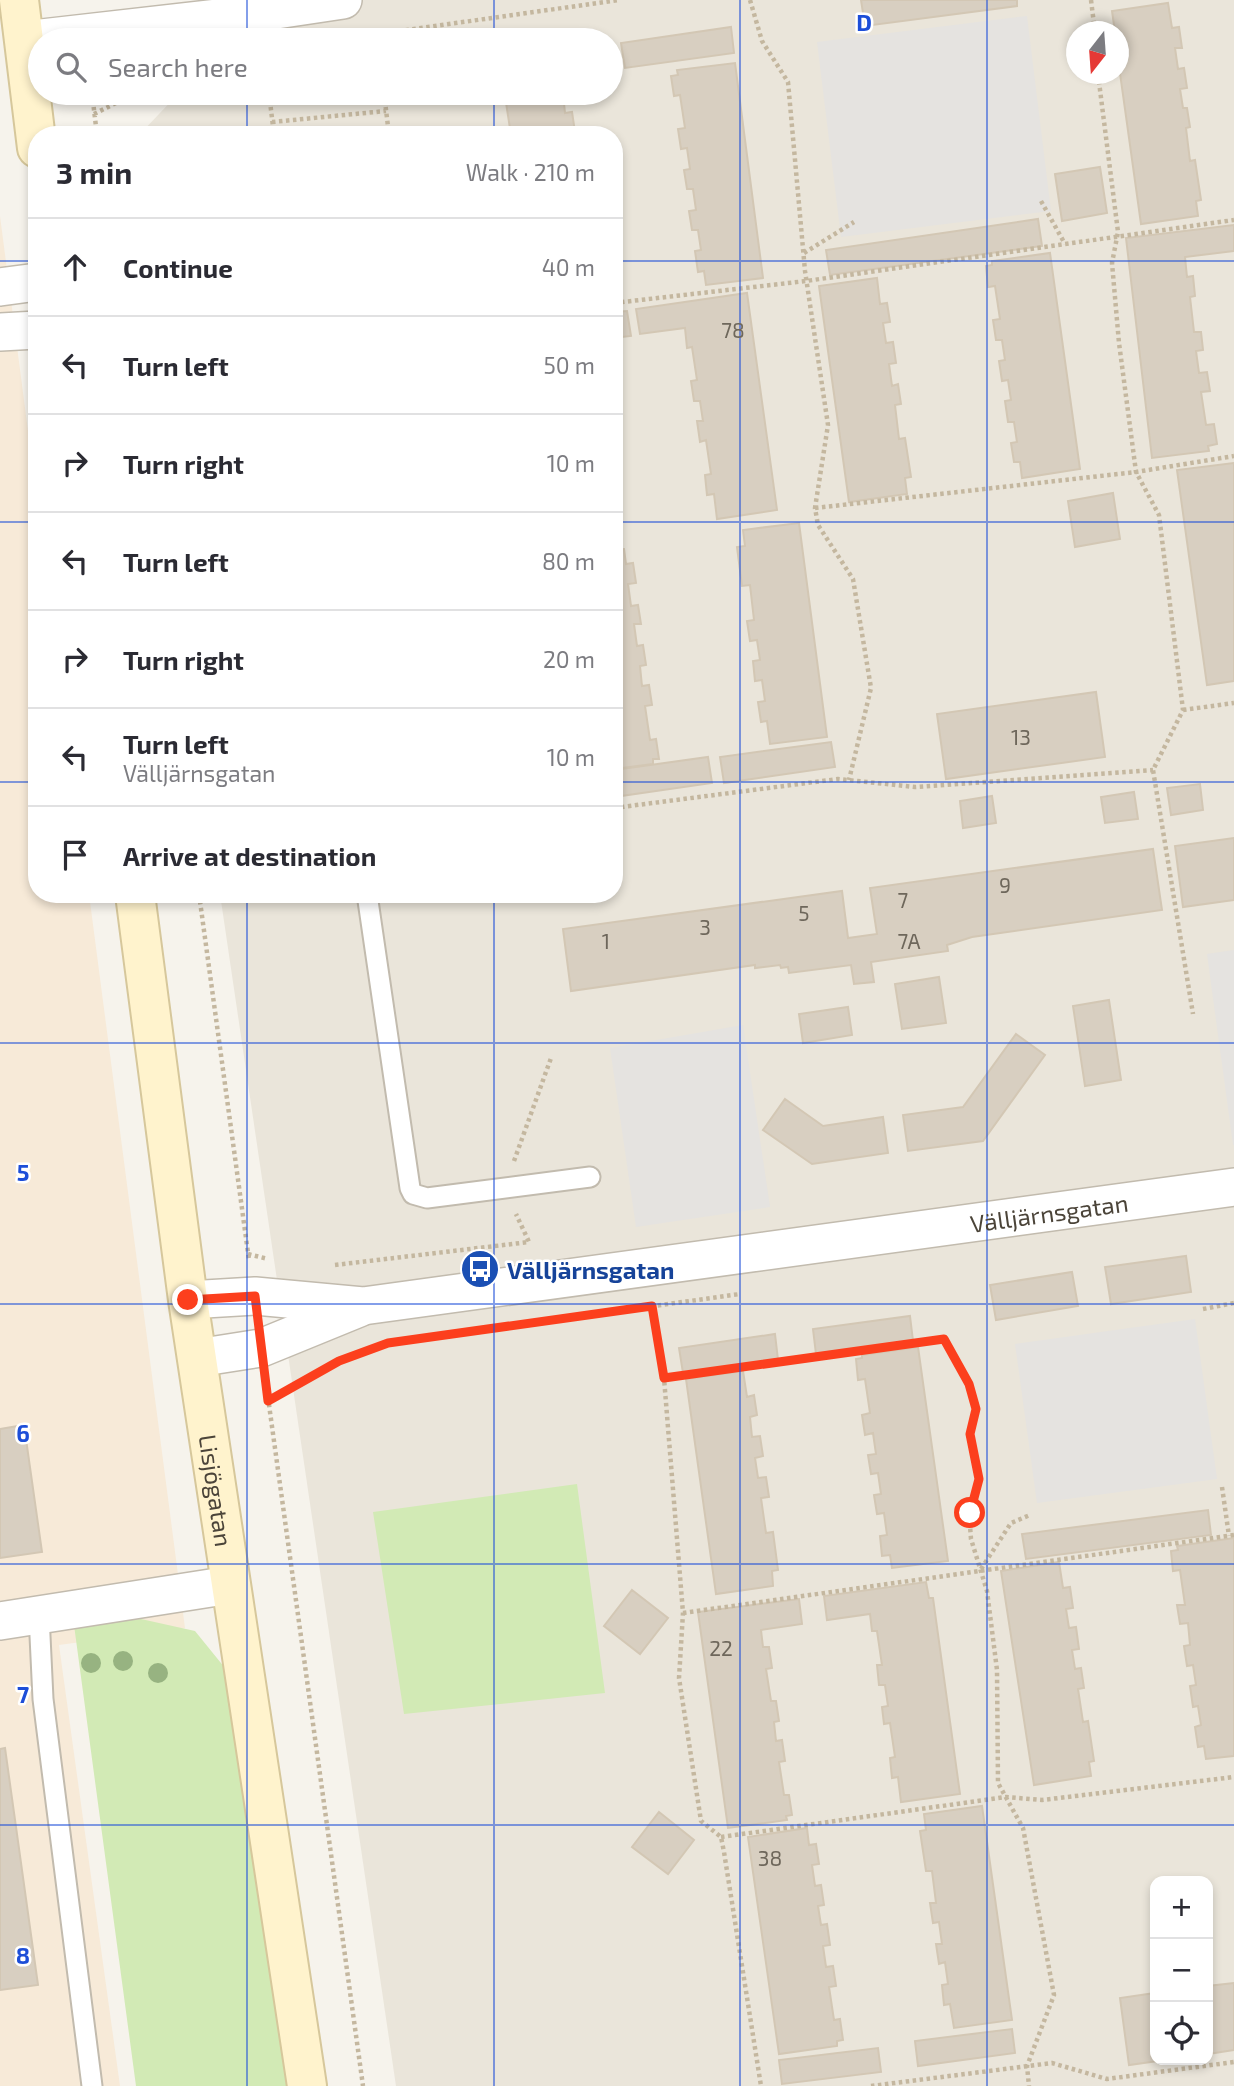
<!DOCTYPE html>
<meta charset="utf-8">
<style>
body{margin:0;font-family:"Exo 2",sans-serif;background:#f2f2f3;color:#2b2b33}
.controls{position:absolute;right:21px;bottom:21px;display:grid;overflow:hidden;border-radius:14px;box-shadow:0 4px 10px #0003}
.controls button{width:63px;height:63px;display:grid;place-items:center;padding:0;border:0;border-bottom:2px solid #e1e1e2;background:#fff;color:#2b2b33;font:35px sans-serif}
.compass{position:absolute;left:1066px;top:21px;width:63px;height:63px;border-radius:50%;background:#fff;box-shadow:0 4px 10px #0003;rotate:197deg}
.stop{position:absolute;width:21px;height:21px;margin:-16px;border:5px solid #fc3f1d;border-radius:50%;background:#fff}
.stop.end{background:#fc3f1d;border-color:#fff;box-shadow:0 2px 7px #0008}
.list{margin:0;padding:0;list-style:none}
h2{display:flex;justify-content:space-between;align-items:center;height:91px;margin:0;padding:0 28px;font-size:30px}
h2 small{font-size:23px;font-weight:400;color:#7c7c81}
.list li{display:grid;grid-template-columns:46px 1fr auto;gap:21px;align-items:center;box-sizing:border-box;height:98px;padding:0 28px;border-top:2px solid #e1e1e2}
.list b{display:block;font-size:26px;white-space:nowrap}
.list p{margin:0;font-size:23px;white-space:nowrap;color:#7c7c81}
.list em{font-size:23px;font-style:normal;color:#7c7c81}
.icon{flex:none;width:38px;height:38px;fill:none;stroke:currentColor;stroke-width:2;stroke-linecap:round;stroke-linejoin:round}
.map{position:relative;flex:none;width:1234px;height:2086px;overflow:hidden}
.search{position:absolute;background:#fff;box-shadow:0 4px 10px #0003;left:28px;top:28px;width:595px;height:77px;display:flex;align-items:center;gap:18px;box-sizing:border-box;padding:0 24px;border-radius:38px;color:#7c7c81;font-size:26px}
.panel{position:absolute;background:#fff;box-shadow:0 4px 10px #0003;left:28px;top:126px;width:595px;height:777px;border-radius:28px}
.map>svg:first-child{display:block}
.residential{fill:#eae5da;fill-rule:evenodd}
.commercial{fill:#f7ead8}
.green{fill:#d2eab5}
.parking{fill:#e5e3e0}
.building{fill:#d8cfc1;stroke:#d3c7b4;stroke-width:2}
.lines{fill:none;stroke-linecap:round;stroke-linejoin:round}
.lane-casing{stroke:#c2bbae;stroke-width:23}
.street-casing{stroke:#c2bbae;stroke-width:40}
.secondary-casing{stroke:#d6c79b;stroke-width:42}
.path{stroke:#c4b79f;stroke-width:4.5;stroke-dasharray:3.5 3.5;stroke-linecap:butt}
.lane{stroke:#fff;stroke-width:19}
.street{stroke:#fff;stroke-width:37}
.secondary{stroke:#fff3cd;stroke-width:38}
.tree{fill:#97b381}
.route{stroke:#fc3f1d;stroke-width:9}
.grid{fill:none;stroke:#1d4ed8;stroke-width:2;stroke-opacity:0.55}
.labels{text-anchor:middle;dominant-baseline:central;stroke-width:5;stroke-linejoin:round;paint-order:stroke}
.number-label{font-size:21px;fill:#6e675b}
.street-label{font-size:24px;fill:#4b4439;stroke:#fff}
.transit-label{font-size:24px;font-weight:bold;fill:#164399;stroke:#fff;text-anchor:start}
.grid-label{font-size:23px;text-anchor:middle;font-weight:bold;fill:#1d4ed8;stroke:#fff;stroke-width:5;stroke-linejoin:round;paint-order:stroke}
</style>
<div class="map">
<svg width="1234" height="2086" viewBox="0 0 1234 2086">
<rect width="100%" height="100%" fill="#f6f3ec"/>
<path class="residential" d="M 267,0 L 1234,0 L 1234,2086 L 396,2086 L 220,894 L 614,894 L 614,135 L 139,135 L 179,93 L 611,93 L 611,40 L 229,40 ZM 1076,32 L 1118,32 L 1118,74 L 1076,74 ZM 1155,1881 L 1208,1881 L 1208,2060 L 1155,2060 Z"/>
<path class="commercial" d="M 0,216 L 37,500 L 37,894 L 89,894 L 185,1628 L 59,1645 L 120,2086 L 0,2086 Z"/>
<path class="green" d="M 577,1484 L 605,1693 L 404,1714 L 373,1512 Z
M 141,1619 L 195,1631 L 225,1668 L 289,2086 L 136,2086 L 74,1625 Z"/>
<path class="parking" d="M 1027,16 L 1051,211 L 841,237 L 817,42 Z
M 1234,950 L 1234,1145 L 1233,1145 L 1207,954 Z
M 743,1025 L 770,1207 L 636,1227 L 610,1048 Z
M 1195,1319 L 1217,1479 L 1037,1503 L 1015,1344 Z"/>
<path class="building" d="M 861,0 L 1017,0 L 1017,6 L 865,26 Z
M 1168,3 L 1172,28 L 1179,27 L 1182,48 L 1175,48 L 1178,69 L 1184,68 L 1187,88 L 1180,89 L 1183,108 L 1187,108 L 1190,127 L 1186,128 L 1190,161 L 1195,160 L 1201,200 L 1196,201 L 1198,216 L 1141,224 L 1118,59 L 1118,32 L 1115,32 L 1112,11 Z
M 731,27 L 734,53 L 625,68 L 621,43 Z
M 735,63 L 763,278 L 706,285 L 704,271 L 698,272 L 695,251 L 701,250 L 698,230 L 692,230 L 689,211 L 696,210 L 693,189 L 687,189 L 684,170 L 690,169 L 687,148 L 681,149 L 678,129 L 685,128 L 680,95 L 674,96 L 671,76 L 678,75 L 677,70 Z
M 529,93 L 563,93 L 565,113 L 572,112 L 575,132 L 568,135 L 511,135 L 505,96 Z
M 1100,167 L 1107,213 L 1062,221 L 1055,174 Z
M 1038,219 L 1042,246 L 830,275 L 826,250 Z
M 1234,225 L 1234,251 L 1185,257 L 1187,277 L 1193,276 L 1195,296 L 1190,297 L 1194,332 L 1201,332 L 1203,350 L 1196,351 L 1199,373 L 1207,372 L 1210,391 L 1201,392 L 1206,425 L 1214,424 L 1217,444 L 1208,446 L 1209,451 L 1152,458 L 1126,238 Z
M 1050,253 L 1080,469 L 1022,478 L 1020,462 L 1014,462 L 1011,443 L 1017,442 L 1014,422 L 1008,422 L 1005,401 L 1011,400 L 1008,380 L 1002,381 L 999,361 L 1005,360 L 1002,340 L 996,340 L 993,320 L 1000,319 L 995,286 L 988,287 L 986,266 L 992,265 L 992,261 Z
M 877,278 L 880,304 L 887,303 L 890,322 L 883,323 L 886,343 L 893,342 L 896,363 L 889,364 L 892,386 L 898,384 L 901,404 L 895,405 L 899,439 L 905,438 L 911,477 L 905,478 L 907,494 L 849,502 L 819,286 Z
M 747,293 L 777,510 L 717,519 L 714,494 L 707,495 L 705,475 L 711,474 L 706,440 L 700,442 L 697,421 L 703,421 L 700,401 L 694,401 L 691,381 L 697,380 L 692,347 L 687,348 L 685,328 L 640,334 L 636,309 Z
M 627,311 L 631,336 L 614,338 L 614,312 Z
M 1234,463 L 1234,681 L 1207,685 L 1177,470 Z
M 1113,493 L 1120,539 L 1075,547 L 1068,501 Z
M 799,523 L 827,737 L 770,744 L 767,721 L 761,722 L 758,702 L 765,701 L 762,680 L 755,681 L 753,661 L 760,660 L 757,640 L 750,641 L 747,621 L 754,620 L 750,585 L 742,586 L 737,547 L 745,546 L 743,530 Z
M 624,549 L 626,564 L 633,563 L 636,583 L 628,584 L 631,606 L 638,605 L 641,624 L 634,624 L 637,646 L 643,645 L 646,665 L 640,666 L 642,686 L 649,685 L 652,705 L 645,706 L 650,740 L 656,739 L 659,759 L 653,759 L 653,764 L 614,769 L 614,550 Z
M 1096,692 L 1105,757 L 946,779 L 937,714 Z
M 831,742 L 835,767 L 724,783 L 720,757 Z
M 708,757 L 712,783 L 614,797 L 614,770 Z
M 1200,784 L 1203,810 L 1171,815 L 1167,788 Z
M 1134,792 L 1138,819 L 1105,823 L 1101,797 Z
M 992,796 L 996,823 L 963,828 L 960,801 Z
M 1234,838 L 1234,900 L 1183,907 L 1175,846 Z
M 1153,849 L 1162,910 L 972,937 L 947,945 L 948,951 L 871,962 L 874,982 L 854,984 L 851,965 L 789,973 L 788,967 L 781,968 L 780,965 L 755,968 L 755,965 L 571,991 L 563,929 L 842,891 L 848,938 L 877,934 L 870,888 Z
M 939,977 L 946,1023 L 902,1029 L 895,984 Z
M 1109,1000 L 1121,1080 L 1085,1086 L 1073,1006 Z
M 848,1007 L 852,1035 L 803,1043 L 799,1014 Z
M 1016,1034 L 1045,1055 L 983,1141 L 908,1151 L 903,1115 L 963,1107 Z
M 785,1099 L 823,1126 L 883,1117 L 888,1153 L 812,1164 L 763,1130 Z
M 1186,1256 L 1191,1292 L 1111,1304 L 1105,1267 Z
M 1072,1272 L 1078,1306 L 996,1320 L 990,1285 Z
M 910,1316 L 913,1341 L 816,1354 L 813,1329 Z
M 775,1334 L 778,1360 L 683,1373 L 679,1348 Z
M 918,1347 L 948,1561 L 892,1568 L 890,1555 L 882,1556 L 880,1536 L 887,1535 L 884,1513 L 877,1514 L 874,1495 L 881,1494 L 878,1473 L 871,1474 L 868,1455 L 876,1454 L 873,1433 L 865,1435 L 862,1415 L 870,1413 L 865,1379 L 858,1380 L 856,1359 L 862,1358 L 862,1355 Z
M 743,1371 L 747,1397 L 754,1395 L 757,1415 L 750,1417 L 752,1437 L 760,1436 L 763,1456 L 755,1458 L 758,1478 L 766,1477 L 769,1497 L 761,1498 L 766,1533 L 773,1532 L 778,1570 L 772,1571 L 773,1586 L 716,1594 L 686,1379 Z
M 24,1425 L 42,1552 L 0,1558 L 0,1429 Z
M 1208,1510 L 1211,1535 L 1026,1559 L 1022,1534 Z
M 1234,1538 L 1234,1756 L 1206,1759 L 1204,1746 L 1198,1747 L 1195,1727 L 1201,1725 L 1198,1706 L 1193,1707 L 1190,1686 L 1196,1685 L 1193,1665 L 1187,1666 L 1184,1646 L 1190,1645 L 1188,1623 L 1180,1624 L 1177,1605 L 1185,1605 L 1180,1570 L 1173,1571 L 1171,1551 L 1178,1550 L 1177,1546 Z
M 1059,1562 L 1063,1588 L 1070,1587 L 1073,1608 L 1066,1609 L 1069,1628 L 1076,1627 L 1079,1649 L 1072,1650 L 1075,1669 L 1081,1668 L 1084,1688 L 1078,1689 L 1083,1722 L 1088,1721 L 1094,1761 L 1089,1762 L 1091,1776 L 1034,1785 L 1001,1571 Z
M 926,1582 L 929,1598 L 933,1598 L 960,1794 L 901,1802 L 898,1777 L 892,1778 L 890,1758 L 895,1757 L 890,1723 L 884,1724 L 882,1707 L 888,1706 L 885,1685 L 879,1685 L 877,1665 L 882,1665 L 877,1631 L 872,1631 L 870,1614 L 827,1620 L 824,1596 Z
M 632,1590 L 668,1618 L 640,1654 L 604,1626 Z
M 799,1599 L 802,1624 L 761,1630 L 763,1647 L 769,1647 L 772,1668 L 766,1669 L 771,1701 L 776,1701 L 779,1721 L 774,1722 L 776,1741 L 782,1740 L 785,1761 L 779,1762 L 784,1795 L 789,1795 L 792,1815 L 786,1816 L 787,1820 L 728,1828 L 698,1612 Z
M 5,1748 L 38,1985 L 0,1990 L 0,1749 Z
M 982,1806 L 1012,2020 L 954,2028 L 950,2004 L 944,2005 L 942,1985 L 948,1984 L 945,1962 L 939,1964 L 936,1944 L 942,1944 L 939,1922 L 933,1923 L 930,1903 L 936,1903 L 932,1871 L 926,1871 L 920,1831 L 926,1830 L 924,1814 Z
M 659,1812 L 694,1840 L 668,1874 L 632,1847 Z
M 807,1828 L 809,1845 L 816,1844 L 819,1864 L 812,1865 L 815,1886 L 821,1885 L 824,1905 L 818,1906 L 821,1925 L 827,1924 L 830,1945 L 823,1946 L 826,1967 L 833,1966 L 836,1986 L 829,1987 L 834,2020 L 840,2019 L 843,2040 L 837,2041 L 837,2046 L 779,2054 L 748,1837 Z
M 1234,1983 L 1234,2050 L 1208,2054 L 1208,1986 Z
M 1155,1993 L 1155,2060 L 1165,2060 L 1129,2065 L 1120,1998 Z
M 1012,2029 L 1015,2053 L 918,2066 L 915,2041 Z
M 878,2048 L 881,2072 L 782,2084 L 779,2060 Z"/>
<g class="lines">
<defs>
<path id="lane" d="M 367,894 L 410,1188 L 413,1194 L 427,1198 L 590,1177
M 39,1615 L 43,1699 L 92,2086"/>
<g id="street">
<path d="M 24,40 L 235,16 L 343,0"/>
<path d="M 0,287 L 37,282"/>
<path d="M 0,332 L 37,330"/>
<path id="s1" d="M 188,1300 L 255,1296 L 363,1306 L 1234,1187"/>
<path d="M 197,1358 L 261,1348 L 359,1308"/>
<path d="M 0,1621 L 230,1585"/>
</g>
<g id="secondary">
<path d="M 19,0 L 37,148"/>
<path id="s2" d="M 135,894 L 188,1300 L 307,2086"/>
</g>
</defs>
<use href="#lane" class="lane-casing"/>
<use href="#street" class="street-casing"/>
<use href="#secondary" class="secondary-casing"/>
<path class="path" d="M 750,0 L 762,41 L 788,82 L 805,271 L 828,425 L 815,508 L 818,525 L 853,579 L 871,688 L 849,780
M 1091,0 L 1095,32
M 350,38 L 619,0
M 1098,74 L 1118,232 L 1112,263 L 1119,343 L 1136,472 L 1159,515 L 1183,710 L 1153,770 L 1193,1014
M 92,93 L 97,135
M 269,93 L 274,135
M 384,93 L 389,135
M 94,114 L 136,93
M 272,122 L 386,111
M 1041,201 L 1065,244
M 804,253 L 854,222
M 614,303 L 806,281 L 1234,220
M 815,508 L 1136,472 L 1234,456
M 1183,710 L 1234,703
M 614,808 L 838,779 L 915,787 L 1153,770
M 199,894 L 249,1260
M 514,1161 L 551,1058
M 248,1254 L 268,1259
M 335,1265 L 529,1242 L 516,1214
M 652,1306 L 664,1378 L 683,1613 L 679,1678 L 701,1821 L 721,1837 L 724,1852 L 761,2086
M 1203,1309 L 1234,1303
M 664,1378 L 944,1339 L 969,1384 L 976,1409 L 970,1434 L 979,1478 L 969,1513 L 971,1539 L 987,1591 L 997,1670 L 998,1783 L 1023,1828 L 1054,1995 L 1027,2066 L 1029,2086
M 266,1383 L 363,2086
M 268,1401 L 339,1361 L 388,1343 L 740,1294
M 1222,1487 L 1229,1536
M 981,1569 L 1011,1523 L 1030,1515
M 683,1613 L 1234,1535
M 721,1837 L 1006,1797 L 1042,1800 L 1234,1777
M 871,2086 L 1052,2063 L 1107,2079 L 1234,2062"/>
<use href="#lane" class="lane"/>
<use href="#street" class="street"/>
<use href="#secondary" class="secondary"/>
</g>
<g class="tree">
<circle cx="123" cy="1661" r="10"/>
<circle cx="91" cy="1663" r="10"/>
<circle cx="158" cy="1673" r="10"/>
</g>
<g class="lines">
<path class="route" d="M 188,1300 L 255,1296 L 268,1401 L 339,1361 L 388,1343 L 652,1306 L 664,1378 L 944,1339 L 969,1384 L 976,1409 L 970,1434 L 979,1479 L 970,1513"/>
</g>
<path class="grid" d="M 247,0 L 247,40M 494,0 L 494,40M 740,0 L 740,2086M 987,0 L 987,2086M 247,93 L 247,135M 494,93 L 494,135M 0,261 L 37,261M 614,261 L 1234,261M 0,522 L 37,522M 614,522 L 1234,522M 0,782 L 37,782M 614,782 L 1234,782M 247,894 L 247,2086M 494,894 L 494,2086M 0,1043 L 1234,1043M 0,1304 L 1234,1304M 0,1564 L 1234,1564M 0,1825 L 1234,1825"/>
<defs>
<symbol id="bus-disc" viewBox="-11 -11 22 22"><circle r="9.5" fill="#1a4fb4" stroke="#fff"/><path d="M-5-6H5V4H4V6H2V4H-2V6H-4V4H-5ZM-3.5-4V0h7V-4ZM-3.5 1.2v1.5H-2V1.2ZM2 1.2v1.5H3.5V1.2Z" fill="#fff"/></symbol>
</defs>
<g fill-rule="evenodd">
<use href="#bus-disc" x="458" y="1247" width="44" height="44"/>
</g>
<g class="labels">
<g class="number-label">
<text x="733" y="329">78</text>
<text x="1021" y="736">13</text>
<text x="1005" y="884">9</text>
<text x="903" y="899">7</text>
<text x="804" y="912">5</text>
<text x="705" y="926">3</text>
<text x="606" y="940">1</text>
<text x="909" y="940">7A</text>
<text x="721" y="1647">22</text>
<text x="770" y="1857">38</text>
</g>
<g class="street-label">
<text stroke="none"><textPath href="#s1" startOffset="868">Välljärnsgatan</textPath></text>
<text stroke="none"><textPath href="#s2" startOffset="602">Lisjögatan</textPath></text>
</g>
<g class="transit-label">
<text x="507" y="1269">Välljärnsgatan</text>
</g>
</g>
<g class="grid-label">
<text x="864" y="31">D</text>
<text x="23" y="1181">5</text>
<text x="23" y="1442">6</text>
<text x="23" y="1703">7</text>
<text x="23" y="1964">8</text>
</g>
</svg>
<div class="controls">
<button>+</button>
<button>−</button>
<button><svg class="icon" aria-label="locate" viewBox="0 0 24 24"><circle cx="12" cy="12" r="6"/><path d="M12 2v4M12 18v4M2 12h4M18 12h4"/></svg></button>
</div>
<svg class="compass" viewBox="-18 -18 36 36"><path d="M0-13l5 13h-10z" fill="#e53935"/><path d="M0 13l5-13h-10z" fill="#7c7c81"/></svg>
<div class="stop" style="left:970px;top:1513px"></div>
<div class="stop end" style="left:188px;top:1300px"></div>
<div class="search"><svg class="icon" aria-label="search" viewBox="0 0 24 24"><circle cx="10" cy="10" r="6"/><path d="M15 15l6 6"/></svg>Search here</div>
<section class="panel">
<h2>3 min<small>Walk · 210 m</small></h2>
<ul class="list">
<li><svg class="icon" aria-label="ahead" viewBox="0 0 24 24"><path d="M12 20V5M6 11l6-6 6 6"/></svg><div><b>Continue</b></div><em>40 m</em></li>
<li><svg class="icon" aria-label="left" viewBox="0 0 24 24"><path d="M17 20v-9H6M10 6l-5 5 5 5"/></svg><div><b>Turn left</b></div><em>50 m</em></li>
<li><svg class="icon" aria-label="right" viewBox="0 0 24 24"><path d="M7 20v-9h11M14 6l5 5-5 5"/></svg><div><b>Turn right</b></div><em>10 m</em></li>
<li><svg class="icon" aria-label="left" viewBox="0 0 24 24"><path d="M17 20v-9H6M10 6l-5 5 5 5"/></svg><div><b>Turn left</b></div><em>80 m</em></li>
<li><svg class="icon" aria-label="right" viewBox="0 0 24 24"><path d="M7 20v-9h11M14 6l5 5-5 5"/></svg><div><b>Turn right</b></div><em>20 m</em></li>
<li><svg class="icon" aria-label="left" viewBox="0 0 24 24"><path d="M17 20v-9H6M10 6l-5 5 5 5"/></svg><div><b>Turn left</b><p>Välljärnsgatan</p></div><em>10 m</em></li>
<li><svg class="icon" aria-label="arrive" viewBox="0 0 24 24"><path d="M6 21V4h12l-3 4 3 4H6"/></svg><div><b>Arrive at destination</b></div></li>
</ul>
</section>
</div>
